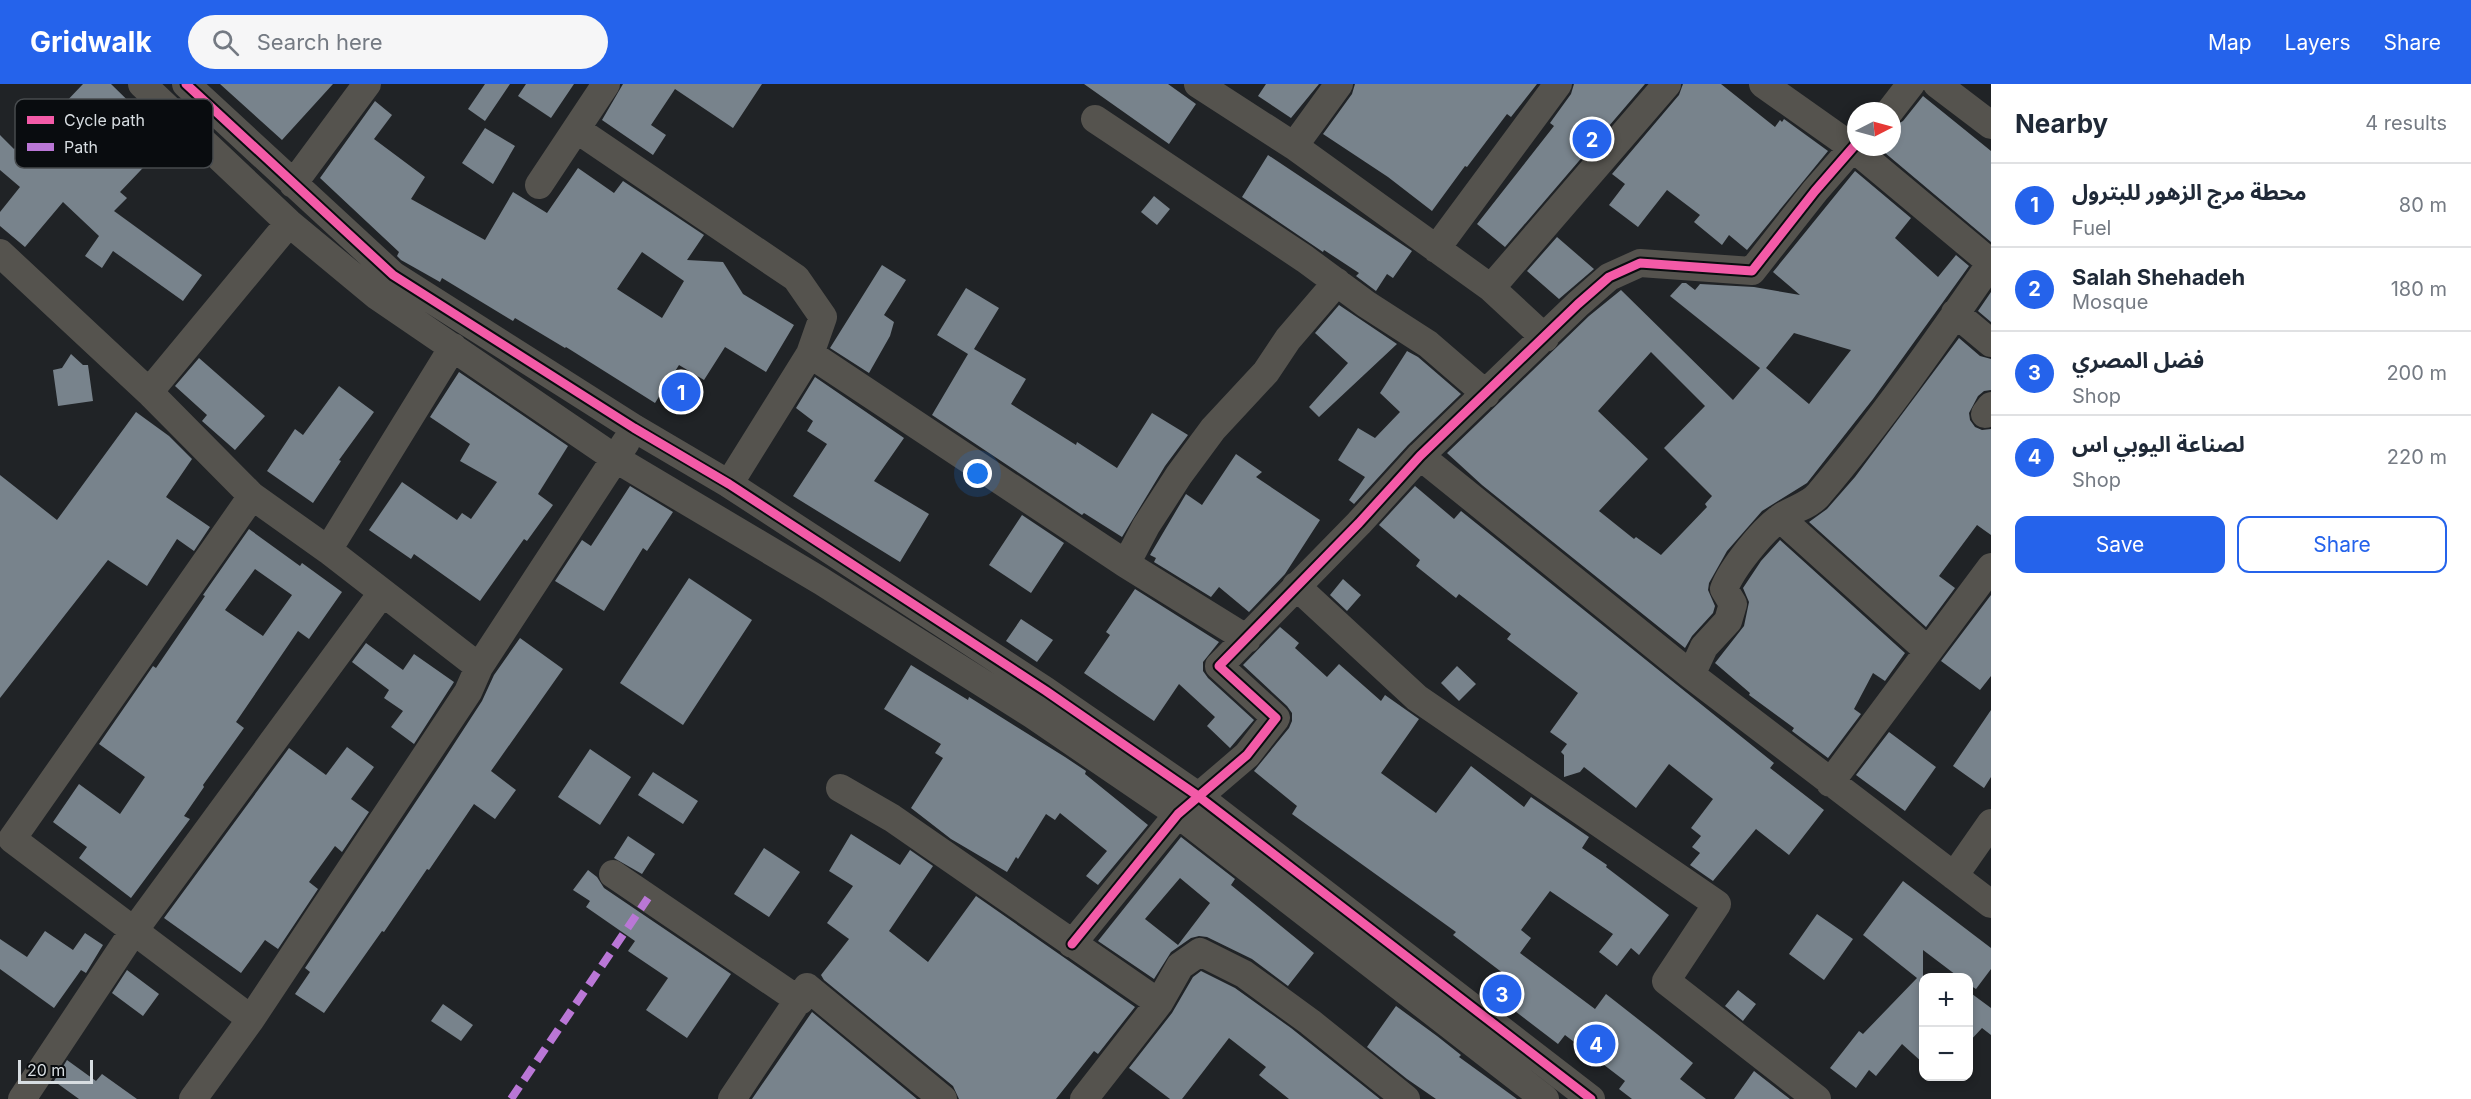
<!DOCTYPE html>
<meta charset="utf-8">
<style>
body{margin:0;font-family:Inter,"Noto Sans Arabic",sans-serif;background:#f6f6f7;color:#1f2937}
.controls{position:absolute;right:18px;bottom:18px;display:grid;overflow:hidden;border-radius:12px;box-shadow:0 3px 9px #0003}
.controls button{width:54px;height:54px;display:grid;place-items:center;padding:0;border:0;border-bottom:2px solid #e0e1e3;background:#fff;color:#1f2937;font:30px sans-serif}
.compass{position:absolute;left:1847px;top:18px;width:54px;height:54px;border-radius:50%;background:#fff;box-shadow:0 3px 9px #0003;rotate:84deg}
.scale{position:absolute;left:18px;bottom:15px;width:75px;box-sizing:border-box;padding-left:6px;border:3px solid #d7dde1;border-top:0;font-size:16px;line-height:21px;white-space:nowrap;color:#d7dde1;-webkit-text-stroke:4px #090c0f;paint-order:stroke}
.you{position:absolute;left:978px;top:390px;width:21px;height:21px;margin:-15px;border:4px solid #fff;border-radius:50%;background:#1a73e8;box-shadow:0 0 0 9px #1a73e833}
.badge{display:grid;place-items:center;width:39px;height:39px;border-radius:50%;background:#2563eb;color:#fff;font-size:20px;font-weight:700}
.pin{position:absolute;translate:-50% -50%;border:3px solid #fff;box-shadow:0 2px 6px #0006}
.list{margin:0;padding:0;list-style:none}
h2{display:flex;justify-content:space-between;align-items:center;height:78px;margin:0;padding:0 24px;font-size:26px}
h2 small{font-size:20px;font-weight:400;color:#747a83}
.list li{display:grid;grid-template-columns:39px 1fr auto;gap:18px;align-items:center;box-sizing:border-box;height:84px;padding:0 24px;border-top:2px solid #e0e1e3}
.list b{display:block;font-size:22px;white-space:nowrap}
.list p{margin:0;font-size:20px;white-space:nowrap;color:#747a83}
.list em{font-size:20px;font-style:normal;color:#747a83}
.actions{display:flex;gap:12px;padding:18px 24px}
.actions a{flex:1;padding:14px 0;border:2px solid #2563eb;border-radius:12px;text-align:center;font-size:21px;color:#2563eb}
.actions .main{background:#2563eb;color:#fff}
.icon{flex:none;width:33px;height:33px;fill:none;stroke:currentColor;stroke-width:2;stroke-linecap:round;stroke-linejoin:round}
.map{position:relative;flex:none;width:1991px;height:1015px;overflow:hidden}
header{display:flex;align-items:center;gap:36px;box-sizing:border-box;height:84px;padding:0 30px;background:#2563eb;color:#fff}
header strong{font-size:28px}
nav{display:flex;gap:33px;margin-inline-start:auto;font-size:21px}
.search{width:420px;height:54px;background:#f6f6f7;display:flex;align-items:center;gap:15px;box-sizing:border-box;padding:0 21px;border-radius:33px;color:#747a83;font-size:22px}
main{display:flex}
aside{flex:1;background:#fff}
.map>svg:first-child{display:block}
.building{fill:#78838c;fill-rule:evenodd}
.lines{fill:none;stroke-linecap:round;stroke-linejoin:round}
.minor{stroke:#55534e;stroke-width:28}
.quiet{stroke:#ba77d6;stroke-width:8;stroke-dasharray:15 8;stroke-linecap:butt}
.cycleway-casing{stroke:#090c0f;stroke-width:13}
.cycleway{stroke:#f35aa7;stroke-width:9}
.key{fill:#090c0f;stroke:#474b4e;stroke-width:1.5}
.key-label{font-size:16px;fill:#d7dde1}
</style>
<header>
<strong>Gridwalk</strong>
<div class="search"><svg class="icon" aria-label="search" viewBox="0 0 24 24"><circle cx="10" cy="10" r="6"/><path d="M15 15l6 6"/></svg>Search here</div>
<nav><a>Map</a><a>Layers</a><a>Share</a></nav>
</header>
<main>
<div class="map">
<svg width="1991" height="1015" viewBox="0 0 1991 1015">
<rect width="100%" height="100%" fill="#202326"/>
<path class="building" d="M 83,0 L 111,0 L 162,50 L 152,60 L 160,66 L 120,108 L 127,114 L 114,127 L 202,191 L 183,217 L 113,167 L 102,184 L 85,172 L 99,152 L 63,118 L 25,163 L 0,142 L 0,128 L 20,103 L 0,86 L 0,51 L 14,65 L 18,61 L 22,64 Z
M 220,0 L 333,0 L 282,56 Z
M 485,0 L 510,0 L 485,37 L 468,25 Z
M 526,0 L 574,0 L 551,34 L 518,12 Z
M 623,0 L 762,0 L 733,44 L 675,5 L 651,41 L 666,51 L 653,71 L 602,36 Z
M 1084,0 L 1168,0 L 1196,20 L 1169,60 Z
M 1266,0 L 1319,0 L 1291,34 L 1258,12 Z
M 1355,0 L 1537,0 L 1511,33 L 1507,30 L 1467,83 L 1465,82 L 1432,127 L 1388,93 L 1323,50 L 1352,10 Z
M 1574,0 L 1645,0 L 1505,163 L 1477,140 L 1554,42 L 1550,39 L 1571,10 Z
M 1683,0 L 1721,0 L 1775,43 L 1780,36 L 1782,38 L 1784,35 L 1828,67 L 1747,166 L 1729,151 L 1722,161 L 1694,138 L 1700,131 L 1667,106 L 1638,143 L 1609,121 L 1625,100 L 1612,90 L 1679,11 Z
M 1923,12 L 1991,67 L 1991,158 L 1878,63 L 1892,63 L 1892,43 L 1903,37 Z
M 375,17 L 392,31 L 374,55 L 425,93 L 411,115 L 485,156 L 513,108 L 547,129 L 578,84 L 614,109 L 623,97 L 704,151 L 687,176 L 723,178 L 743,210 L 794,241 L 766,288 L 725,263 L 704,296 L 679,281 L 655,319 L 566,263 L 565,264 L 515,234 L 513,237 L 442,194 L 440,198 L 401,176 L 397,172 L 399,168 L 320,94 ZM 642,168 L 684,197 L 662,234 L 617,205 Z
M 485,44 L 515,62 L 493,100 L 462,79 Z
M 1268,71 L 1412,167 L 1393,194 L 1387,190 L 1376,207 L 1356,192 L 1359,189 L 1324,166 L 1323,168 L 1242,113 Z
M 1855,87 L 1911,134 L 1895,154 L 1938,193 L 1956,171 L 1969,182 L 1873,315 L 1807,399 L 1762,427 L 1727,467 L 1709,499 L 1708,506 L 1715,522 L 1713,529 L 1692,552 L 1685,564 L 1482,401 L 1447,369 L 1589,232 L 1621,206 L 1733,316 L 1760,284 L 1670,212 L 1682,199 L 1686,199 L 1695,206 L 1700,200 L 1754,203 L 1800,211 L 1773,188 ZM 1794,249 L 1851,266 L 1809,320 L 1766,284 ZM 1651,268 L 1705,322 L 1664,364 L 1712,412 L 1705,420 L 1707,423 L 1661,471 L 1636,453 L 1634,455 L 1599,427 L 1648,375 L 1598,327 Z
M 1154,112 L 1170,125 L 1157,141 L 1141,128 Z
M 1557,153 L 1594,185 L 1559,215 L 1527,187 Z
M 882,181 L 906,196 L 884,231 L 894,238 L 890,252 L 869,289 L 830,264 Z
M 966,204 L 999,224 L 974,265 L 1026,295 L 1011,320 L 1076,361 L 1077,358 L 1117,384 L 1152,329 L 1188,351 L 1165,382 L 1122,453 L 1084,429 L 1082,431 L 932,331 L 968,270 L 937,251 Z
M 1991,208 L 1991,238 L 1978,227 Z
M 1339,221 L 1397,260 L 1319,333 L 1309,323 L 1348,279 L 1315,249 Z
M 1959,254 L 1980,272 L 1991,275 L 1991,306 L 1984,307 L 1978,312 L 1969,329 L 1970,336 L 1975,343 L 1982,346 L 1991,345 L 1991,451 L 1977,441 L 1939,492 L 1955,504 L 1926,543 L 1809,438 L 1827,425 L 1855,393 Z
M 1407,267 L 1418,273 L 1461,310 L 1408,361 L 1354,420 L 1349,416 L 1365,393 L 1338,376 L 1358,344 L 1375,354 L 1400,328 L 1380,309 Z
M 71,270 L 83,281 L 88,281 L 93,317 L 58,322 L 53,286 L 62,284 Z
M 199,274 L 265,332 L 235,366 L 202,337 L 207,331 L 175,302 Z
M 459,288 L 568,362 L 538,410 L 553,421 L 527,457 L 524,455 L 480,517 L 414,470 L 411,475 L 369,446 L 402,398 L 457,436 L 462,429 L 471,435 L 497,398 L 460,377 L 470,360 L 430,333 Z
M 815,293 L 904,354 L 874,397 L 929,430 L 900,478 L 793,412 L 827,360 L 807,347 L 813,337 L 796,324 Z
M 339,302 L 374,328 L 339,376 L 341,377 L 313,419 L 267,387 L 295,345 L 303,351 Z
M 136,328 L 169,352 L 192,375 L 166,413 L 210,443 L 194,467 L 177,455 L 147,502 L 108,476 L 0,614 L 0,391 L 57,436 Z
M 1236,370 L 1262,388 L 1256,393 L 1320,436 L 1285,490 L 1249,528 L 1219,503 L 1211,513 L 1154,478 L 1156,474 L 1150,471 L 1186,410 L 1202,421 Z
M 630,402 L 673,428 L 647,467 L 643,464 L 604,527 L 555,497 L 582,456 L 591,462 Z
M 1415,402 L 1454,435 L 1461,427 L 1774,679 L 1770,684 L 1824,726 L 1789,771 L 1756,745 L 1713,797 L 1690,781 L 1700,769 L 1692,763 L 1701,752 L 1691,744 L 1713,715 L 1669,680 L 1636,724 L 1584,683 L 1580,688 L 1564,693 L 1564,671 L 1561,668 L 1567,660 L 1550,648 L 1578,609 L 1507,555 L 1511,550 L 1459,510 L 1456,514 L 1416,482 L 1420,476 L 1379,441 Z
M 1022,431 L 1064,459 L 1031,509 L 989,481 Z
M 249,445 L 300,482 L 302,479 L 342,508 L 309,555 L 298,547 L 236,638 L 244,644 L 203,701 L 204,703 L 184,732 L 190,735 L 131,814 L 79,774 L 87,763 L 53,738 L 79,700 L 120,730 L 145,693 L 99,660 L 153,582 L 156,584 L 205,512 L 203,511 ZM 255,485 L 292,511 L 263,552 L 225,526 Z
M 1780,456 L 1905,569 L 1885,597 L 1873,589 L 1854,625 L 1861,630 L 1828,674 L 1792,647 L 1794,644 L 1749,611 L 1750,609 L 1715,579 L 1744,542 L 1749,518 L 1743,504 L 1761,477 Z
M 689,494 L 752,536 L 683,641 L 620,599 Z
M 1343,495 L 1361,511 L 1347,527 L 1330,511 Z
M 1135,505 L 1219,558 L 1203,578 L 1203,587 L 1208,594 L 1254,636 L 1230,664 L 1207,642 L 1215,633 L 1179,600 L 1154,637 L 1084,589 L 1110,551 L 1106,548 Z
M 1991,511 L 1991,592 L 1980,606 L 1941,577 Z
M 1021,535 L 1053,556 L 1037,578 L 1006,557 Z
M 1280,543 L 1299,559 L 1295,564 L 1327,593 L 1339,580 L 1381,617 L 1385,611 L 1419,635 L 1381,689 L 1436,729 L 1471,682 L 1524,723 L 1531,713 L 1589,753 L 1582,764 L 1607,781 L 1606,783 L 1669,831 L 1639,871 L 1631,864 L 1617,882 L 1599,868 L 1613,850 L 1550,807 L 1521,846 L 1531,854 L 1520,869 L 1595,925 L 1606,910 L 1657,950 L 1693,979 L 1680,995 L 1706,1015 L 1632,1015 L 1619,1005 L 1625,997 L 1565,951 L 1558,960 L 1494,911 L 1508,893 L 1453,851 L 1456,848 L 1292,730 L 1297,722 L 1254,687 L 1289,644 L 1292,637 L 1292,629 L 1287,622 L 1243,581 Z
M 520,554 L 563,585 L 491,687 L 516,706 L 495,735 L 474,720 L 429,786 L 427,785 L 384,848 L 382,847 L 324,929 L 295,910 L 310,888 L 305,884 L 441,680 L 482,617 L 494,591 Z
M 366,559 L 403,586 L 414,570 L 454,598 L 414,660 L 391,643 L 403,627 L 384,614 L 389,606 L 352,578 Z
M 911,581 L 968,616 L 969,613 L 1065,673 L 1086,687 L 1085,690 L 1148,741 L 1098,801 L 1086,792 L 1107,767 L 1060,729 L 1055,736 L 1046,730 L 1018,775 L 1016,773 L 1007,788 L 951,755 L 911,724 L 943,674 L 935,669 L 941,660 L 884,625 Z
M 1457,582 L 1476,600 L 1459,617 L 1441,599 Z
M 1991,626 L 1991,693 L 1984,704 L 1953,682 Z
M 1889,648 L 1936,683 L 1905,727 L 1856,691 Z
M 347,663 L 374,683 L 351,715 L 369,728 L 342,768 L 335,762 L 309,798 L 318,805 L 278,865 L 265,856 L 241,889 L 164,834 L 289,664 L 326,691 Z
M 590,665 L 631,693 L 600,741 L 558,713 Z
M 653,688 L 698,717 L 683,740 L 638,711 Z
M 851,750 L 900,781 L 910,766 L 933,782 L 889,847 L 928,878 L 976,812 L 1135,923 L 1098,970 L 1094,967 L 1056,1015 L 959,1015 L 953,1002 L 824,896 L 821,891 L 849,855 L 827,839 L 853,802 L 829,787 Z
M 628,752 L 655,770 L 642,790 L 614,774 Z
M 1181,753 L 1235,795 L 1231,801 L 1314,869 L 1288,902 L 1252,875 L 1207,853 L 1199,852 L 1191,854 L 1171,868 L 1154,895 L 1098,857 ZM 1180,794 L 1210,819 L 1178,861 L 1145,835 Z
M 764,764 L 800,788 L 769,833 L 734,810 Z
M 588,786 L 597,793 L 604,804 L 731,890 L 687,954 L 646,926 L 668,894 L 628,867 L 635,857 L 586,823 L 590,817 L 573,806 Z
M 1903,797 L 1991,864 L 1991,885 L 1976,905 L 1968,900 L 1968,894 L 1960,894 L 1923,866 L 1923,979 L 1902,960 L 1876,992 L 1869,986 L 1856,1004 L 1830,984 L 1859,947 L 1863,950 L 1917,894 L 1863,851 Z
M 1817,830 L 1853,855 L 1824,896 L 1789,870 Z
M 45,847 L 73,866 L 85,849 L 103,861 L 86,889 L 81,886 L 54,924 L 0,885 L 0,855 L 27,873 Z
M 127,886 L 159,910 L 143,932 L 112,909 Z
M 1201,887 L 1235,904 L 1291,944 L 1380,1015 L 1289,1015 L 1259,991 L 1266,983 L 1229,954 L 1182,1015 L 1170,1015 L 1129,984 L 1172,929 L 1193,893 Z
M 1738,906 L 1756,920 L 1743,937 L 1725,922 Z
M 1968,907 L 1991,924 L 1991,951 L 1982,944 L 1968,959 Z
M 443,920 L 473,941 L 461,957 L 431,937 Z
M 1396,922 L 1437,952 L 1461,971 L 1459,973 L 1517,1015 L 1436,1015 L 1407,995 L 1367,963 Z
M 812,928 L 917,1015 L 752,1015 Z
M 67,976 L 96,997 L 102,990 L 137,1015 L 79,1015 L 54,997 Z
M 1754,987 L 1790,1015 L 1734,1015 Z"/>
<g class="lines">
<path class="minor" d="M 142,0 L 289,139 L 377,212 L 616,375 L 821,497 L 1033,631 L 1178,730 L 1545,1015
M 186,0 L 393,191 L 634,344 L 729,400 L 1046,607 L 1198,712 L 1591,1015
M 1198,0 L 1294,62 L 1491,204 L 1545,254
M 1763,0 L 1852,63 L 1991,179
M 1937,0 L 1991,41
M 1890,27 L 1911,0
M 1095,35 L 1305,175 L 1366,220 L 1428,260 L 1486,310
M 576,45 L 796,194 L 823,233 L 810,270 L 729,400
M 1294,62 L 1339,0
M 293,100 L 367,0
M 539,101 L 606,0
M 1436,165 L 1558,0
M 0,169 L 149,308 L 252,412 L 328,466 L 479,583
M 1491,204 L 1667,0
M 1955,229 L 1991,259
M 810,270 L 1126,480 L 1247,555
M 149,308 L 289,139
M 1985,330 L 1991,322
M 1420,372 L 1691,591 L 1991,820
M 1780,434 L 1927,566
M 328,466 L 453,263
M 1126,480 L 1146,442 L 1179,391 L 1213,345 L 1266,288 L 1288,255 L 1337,198
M 1296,502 L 1417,614 L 1717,820 L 1666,897 L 1817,1015
M 1691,591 L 1704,563 L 1728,537 L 1733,520 L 1724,505 C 1732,484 1762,447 1780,434 C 1792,425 1810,422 1819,410 C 1881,337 1937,257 1991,179
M 1830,699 L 1991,483
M 840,704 L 892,734 L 1159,919
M 613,790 L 800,917
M 1954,792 L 1991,739
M 1072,860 L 1178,730 L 1247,671 L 1276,634 L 1219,582 L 1359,439 L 1420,372 L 1578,220 L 1609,193 L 1640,179 L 1752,187 L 1815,107 L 1856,60
M 251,935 L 12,755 L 252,412
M 22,1015 L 133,848 L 382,509
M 193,1015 L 251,935 L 468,608 L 479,583 L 626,358
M 732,1015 L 807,903 L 943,1015
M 1084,1015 L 1159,919 L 1180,882 L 1200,868 L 1244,890 L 1310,938 L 1406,1015"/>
<path class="quiet" d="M 511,1015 L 648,814"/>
<defs>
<path id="cycleway" d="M 186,0 L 393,191 L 634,344 L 729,400 L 1046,607 L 1198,712 L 1591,1015
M 1072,860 L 1178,730 L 1247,671 L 1276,634 L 1219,582 L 1359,439 L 1420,372 L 1578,220 L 1609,193 L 1640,179 L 1752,187 L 1815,107 L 1856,60"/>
</defs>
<use href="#cycleway" class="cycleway-casing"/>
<use href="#cycleway" class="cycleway"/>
</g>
<rect x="15" y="15" width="198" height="69" rx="9" class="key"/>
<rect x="27" y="32" width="27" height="8" fill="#f35aa7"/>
<rect x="27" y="59" width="27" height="8" fill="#ba77d6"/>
<g class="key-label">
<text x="64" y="42">Cycle path</text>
<text x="64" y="69">Path</text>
</g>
</svg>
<div class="controls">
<button>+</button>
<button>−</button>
</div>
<svg class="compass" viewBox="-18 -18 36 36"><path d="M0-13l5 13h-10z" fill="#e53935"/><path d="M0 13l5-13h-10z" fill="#747a83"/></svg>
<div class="scale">20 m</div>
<div class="you"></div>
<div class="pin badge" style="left:681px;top:308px">1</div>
<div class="pin badge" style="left:1592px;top:55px">2</div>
<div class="pin badge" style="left:1502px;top:910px">3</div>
<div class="pin badge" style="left:1596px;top:960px">4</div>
</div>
<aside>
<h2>Nearby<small>4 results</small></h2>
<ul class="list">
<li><span class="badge">1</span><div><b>محطة مرج الزهور للبترول</b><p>Fuel</p></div><em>80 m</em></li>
<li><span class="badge">2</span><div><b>Salah Shehadeh</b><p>Mosque</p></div><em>180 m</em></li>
<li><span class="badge">3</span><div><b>فضل المصري</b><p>Shop</p></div><em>200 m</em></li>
<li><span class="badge">4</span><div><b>لصناعة اليوبي اس</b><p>Shop</p></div><em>220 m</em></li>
</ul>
<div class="actions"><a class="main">Save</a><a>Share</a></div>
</aside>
</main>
